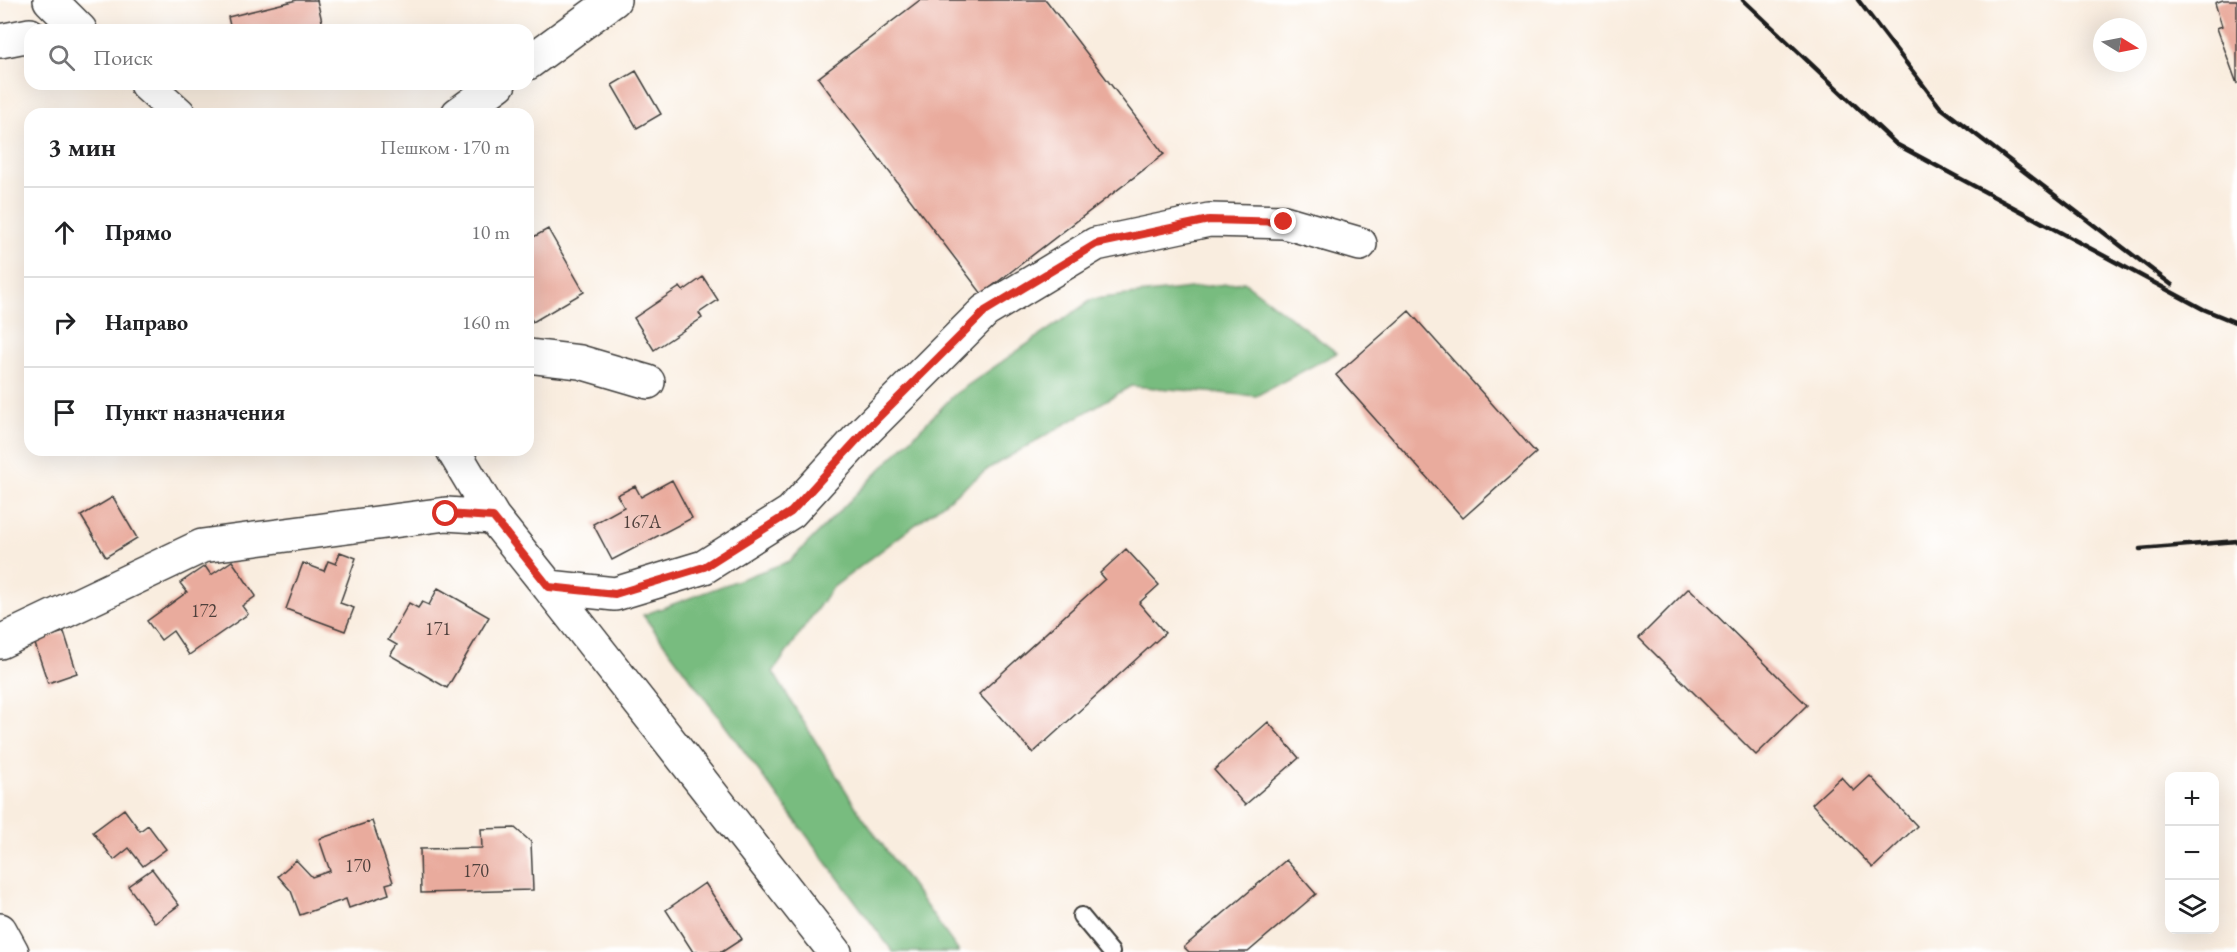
<!DOCTYPE html>
<html lang="ru">
<meta charset="utf-8">
<style>
body{margin:0;font-family:"EB Garamond",serif;background:#f6f6f6;color:#202124}
.controls{position:absolute;right:18px;bottom:18px;display:grid;overflow:hidden;border-radius:12px;box-shadow:0 6px 24px #0002}
.controls button{width:54px;height:54px;display:grid;place-items:center;padding:0;border:0;border-bottom:2px solid #e0e0e0;background:#fff;color:#202124;font:30px sans-serif}
.compass{position:absolute;left:2093px;top:18px;width:54px;height:54px;border-radius:50%;background:#fff;box-shadow:0 6px 24px #0002;rotate:100deg}
.stop{position:absolute;width:18px;height:18px;margin:-14px;border:4px solid #d93025;border-radius:50%;background:#fff}
.stop.end{background:#d93025;border-color:#fff;box-shadow:0 2px 6px #0008}
.list{margin:0;padding:0;list-style:none}
h2{display:flex;justify-content:space-between;align-items:center;height:78px;margin:0;padding:0 24px;font-size:26px}
h2 small{font-size:20px;font-weight:400;color:#757577}
.list li{display:grid;grid-template-columns:39px 1fr auto;gap:18px;align-items:center;box-sizing:border-box;height:90px;padding:0 24px;border-top:2px solid #e0e0e0}
.list b{display:block;font-size:22px;white-space:nowrap}
.list em{font-size:20px;font-style:normal;color:#757577}
.icon{flex:none;width:33px;height:33px;fill:none;stroke:currentColor;stroke-width:2;stroke-linecap:round;stroke-linejoin:round}
.map{position:relative;flex:none;width:2237px;height:952px;overflow:hidden}
.search{position:absolute;background:#fff;box-shadow:0 6px 24px #0002;left:24px;top:24px;width:510px;height:66px;display:flex;align-items:center;gap:15px;box-sizing:border-box;padding:0 21px;border-radius:18px;color:#757577;font-size:22px}
.panel{position:absolute;background:#fff;box-shadow:0 6px 24px #0002;left:24px;top:108px;width:510px;height:348px;border-radius:18px}
.map>svg:first-child{display:block}
.forest{fill:#78bc7f;stroke:#4a6c4e;stroke-width:1.5}
.building{fill:#e9ab9d}
.lines{fill:none;stroke-linecap:round;stroke-linejoin:round}
.service-casing{stroke:#3d3b39;stroke-width:20}
.minor-casing{stroke:#3d3b39;stroke-width:36}
.service{stroke:#fff;stroke-width:16}
.minor{stroke:#fff;stroke-width:33}
.rail{stroke:#1c1c1c;stroke-width:4.5}
.route{stroke:#d93025;stroke-width:8}
.labels{text-anchor:middle;dominant-baseline:central;stroke-width:5;stroke-linejoin:round;paint-order:stroke}
.number-label{font-size:18px;fill:#4f403c}
</style>
<div class="map">
<svg width="2237" height="952" viewBox="0 0 2237 952">
<rect width="100%" height="100%" fill="#fff"/>
<filter id="ink" filterUnits="userSpaceOnUse"><feTurbulence type="fractalNoise" baseFrequency=".0167" numOctaves="2"/><feDisplacementMap in="SourceGraphic" scale="12" xChannelSelector="R" yChannelSelector="G"/><feConvolveMatrix kernelMatrix="1 2 1 2 8 2 1 2 1" color-interpolation-filters="sRGB"/></filter>
<filter id="wash" filterUnits="userSpaceOnUse"><feTurbulence type="fractalNoise" baseFrequency=".008" numOctaves="4" result="noise"/><feDisplacementMap in="SourceGraphic" scale="24" xChannelSelector="R" yChannelSelector="G"/><feGaussianBlur stdDeviation="1.35" result="paint"/><feColorMatrix in="noise" values="0 0 0 0 0 0 0 0 0 0 0 0 0 0 0 0 0 1.4 0 .05"/><feComposite in="paint" operator="in"/></filter>
<g filter="url(#wash)">
<rect width="100%" height="100%" fill="#f9eddf"/>
<path class="forest" d="M 1244,282 L 1337,353 L 1256,396 L 1131,386 L 991,467 L 831,589 L 773,672 L 859,812 L 959,952 L 893,952 L 643,615 L 790,561 L 955,394 L 1093,299 Z"/>
<g id="blocks">
<path class="building" d="M 297,0 L 317,0 L 324,30 L 231,30 L 228,17 Z
M 920,0 L 1046,0 L 1164,154 L 982,294 L 818,78 Z
M 2223,0 L 2237,0 L 2237,84 L 2217,28 L 2222,26 L 2215,3 Z
M 636,71 L 661,114 L 637,128 L 612,85 Z
M 548,229 L 584,292 L 533,322 L 528,314 L 528,240 Z
M 703,277 L 718,300 L 699,313 L 702,318 L 654,350 L 634,318 L 680,287 L 683,291 Z
M 1409,311 L 1536,453 L 1463,518 L 1336,375 Z
M 672,480 L 692,518 L 612,560 L 593,524 L 624,507 L 617,495 L 635,486 L 641,497 Z
M 113,497 L 137,538 L 106,557 L 81,516 Z
M 1126,549 L 1159,585 L 1139,603 L 1165,633 L 1033,753 L 979,694 L 1105,579 L 1100,573 Z
M 340,552 L 356,558 L 340,603 L 354,608 L 345,631 L 286,609 L 303,563 L 324,571 L 328,561 L 336,564 Z
M 232,561 L 256,596 L 242,606 L 248,614 L 189,655 L 173,631 L 161,640 L 147,621 L 187,592 L 180,583 L 205,566 L 211,575 Z
M 438,588 L 489,617 L 447,688 L 390,655 L 397,645 L 388,640 L 409,603 L 418,608 L 422,602 L 429,605 Z
M 1689,588 L 1807,705 L 1756,755 L 1639,638 Z
M 64,632 L 77,673 L 48,683 L 34,641 Z
M 1268,722 L 1299,758 L 1245,805 L 1214,770 Z
M 1870,776 L 1917,826 L 1873,868 L 1812,804 L 1841,777 L 1854,791 Z
M 124,809 L 140,831 L 148,825 L 166,849 L 143,866 L 129,848 L 114,860 L 93,832 Z
M 372,821 L 393,882 L 386,884 L 389,894 L 349,908 L 346,899 L 300,915 L 291,891 L 278,876 L 296,860 L 312,877 L 330,871 L 319,839 Z
M 515,828 L 531,842 L 533,890 L 421,893 L 420,849 L 482,848 L 481,829 Z
M 1286,860 L 1316,894 L 1248,952 L 1189,952 L 1184,947 Z
M 152,869 L 179,905 L 155,923 L 128,886 Z
M 705,883 L 742,939 L 722,952 L 693,952 L 666,910 Z"/>
</g>
</g>
<g filter="url(#ink)">
<use href="#blocks" fill-opacity="0" stroke="#3d3b39" stroke-width="1.5"/>
<g class="lines">
<defs>
<path id="service" d="M 1081,916 L 1111,952"/>
<path id="minor" d="M 50,0 L 80,30
M 0,41 L 30,35
M 528,63 L 614,0
M 146,84 L 179,114
M 458,114 L 499,84
M 528,356 L 580,362 L 648,382
M 453,450 L 493,517
M 549,587 L 835,952
M 0,642 L 202,546 L 446,514 L 493,517 L 549,587 L 615,594 L 704,567 L 791,512 L 866,430 L 985,311 L 1096,244 L 1209,220 L 1284,222 L 1360,244
M 0,930 L 12,952"/>
</defs>
<use href="#service" class="service-casing"/>
<use href="#minor" class="minor-casing"/>
<use href="#service" class="service"/>
<use href="#minor" class="minor"/>
<path class="rail" d="M 1743,0 L 1896,144 L 2203,309 L 2237,323
M 1858,0 L 1940,107 L 2172,285
M 2140,549 L 2237,541"/>
</g>
</g>
<g class="lines" filter="url(#ink)">
<path class="route" d="M 446,514 L 493,517 L 549,587 L 615,594 L 704,567 L 791,512 L 866,430 L 985,311 L 1096,244 L 1209,220 L 1284,222"/>
</g>
<g class="labels">
<g class="number-label">
<text x="642" y="521">167А</text>
<text x="204" y="610">172</text>
<text x="438" y="628">171</text>
<text x="358" y="865">170</text>
<text x="476" y="870">170</text>
</g>
</g>
</svg>
<div class="controls">
<button>+</button>
<button>−</button>
<button><svg class="icon" aria-label="layers" viewBox="0 0 24 24"><path d="M12 4l9 5-9 5-9-5zM3 14l9 5 9-5"/></svg></button>
</div>
<svg class="compass" viewBox="-18 -18 36 36"><path d="M0-13l5 13h-10z" fill="#e53935"/><path d="M0 13l5-13h-10z" fill="#757577"/></svg>
<div class="stop" style="left:446px;top:514px"></div>
<div class="stop end" style="left:1284px;top:222px"></div>
<div class="search"><svg class="icon" aria-label="search" viewBox="0 0 24 24"><circle cx="10" cy="10" r="6"/><path d="M15 15l6 6"/></svg>Поиск</div>
<section class="panel">
<h2>3 мин<small>Пешком · 170 m</small></h2>
<ul class="list">
<li><svg class="icon" aria-label="ahead" viewBox="0 0 24 24"><path d="M12 20V5M6 11l6-6 6 6"/></svg><div><b>Прямо</b></div><em>10 m</em></li>
<li><svg class="icon" aria-label="right" viewBox="0 0 24 24"><path d="M7 20v-9h11M14 6l5 5-5 5"/></svg><div><b>Направо</b></div><em>160 m</em></li>
<li><svg class="icon" aria-label="arrive" viewBox="0 0 24 24"><path d="M6 21V4h12l-3 4 3 4H6"/></svg><div><b>Пункт назначения</b></div></li>
</ul>
</section>
</div>
